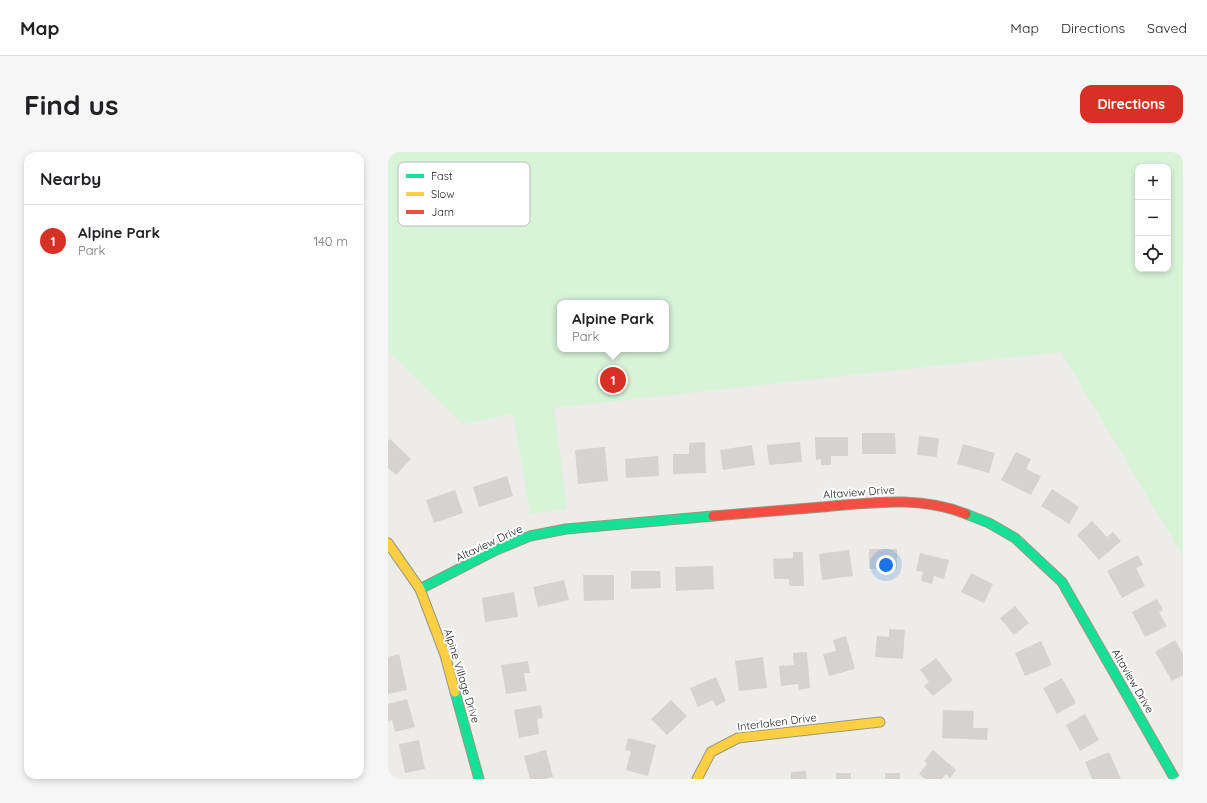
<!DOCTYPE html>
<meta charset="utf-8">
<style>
body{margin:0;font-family:Quicksand,sans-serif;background:#f6f6f6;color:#202124}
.controls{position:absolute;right:12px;top:12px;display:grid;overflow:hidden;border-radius:8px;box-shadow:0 2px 6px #0003}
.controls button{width:36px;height:36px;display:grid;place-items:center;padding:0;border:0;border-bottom:1px solid #e0e0e0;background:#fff;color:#202124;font:20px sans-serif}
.you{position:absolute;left:498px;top:413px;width:14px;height:14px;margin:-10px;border:3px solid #fff;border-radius:50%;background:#1a73e8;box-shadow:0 0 0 6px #1a73e833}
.badge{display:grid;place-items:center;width:26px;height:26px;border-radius:50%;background:#d93025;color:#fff;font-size:13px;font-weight:700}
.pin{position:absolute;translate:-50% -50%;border:2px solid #fff;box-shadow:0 1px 4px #0006}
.popup{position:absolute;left:169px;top:148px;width:112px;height:52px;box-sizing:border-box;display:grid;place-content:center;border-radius:8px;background:#fff;filter:drop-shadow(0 1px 3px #0005);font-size:13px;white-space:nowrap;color:#757577}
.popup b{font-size:15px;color:#202124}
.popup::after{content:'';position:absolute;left:50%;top:100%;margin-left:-8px;border:8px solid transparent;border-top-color:#fff}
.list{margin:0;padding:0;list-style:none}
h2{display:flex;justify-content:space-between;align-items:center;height:52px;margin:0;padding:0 16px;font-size:17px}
h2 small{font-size:13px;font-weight:400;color:#757577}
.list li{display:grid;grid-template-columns:26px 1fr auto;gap:12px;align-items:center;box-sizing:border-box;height:72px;padding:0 16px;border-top:1px solid #e0e0e0}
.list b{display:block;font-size:15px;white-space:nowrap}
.list p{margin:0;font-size:13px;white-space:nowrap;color:#757577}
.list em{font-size:13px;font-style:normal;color:#757577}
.icon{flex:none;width:22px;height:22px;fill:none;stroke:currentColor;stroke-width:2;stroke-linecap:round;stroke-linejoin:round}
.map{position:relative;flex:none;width:795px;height:627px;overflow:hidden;border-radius:12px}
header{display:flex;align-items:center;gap:24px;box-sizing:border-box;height:56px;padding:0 20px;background:#fff;border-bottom:1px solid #e0e0e0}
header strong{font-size:19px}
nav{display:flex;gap:22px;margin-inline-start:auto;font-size:14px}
.intro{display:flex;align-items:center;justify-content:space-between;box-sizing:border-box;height:96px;padding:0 24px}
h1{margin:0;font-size:28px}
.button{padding:10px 18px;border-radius:12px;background:#d93025;color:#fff;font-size:14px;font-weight:700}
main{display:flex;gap:24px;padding:0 24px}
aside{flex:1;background:#fff;border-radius:12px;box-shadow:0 2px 6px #0003}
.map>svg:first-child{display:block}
.park{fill:#d7f3d8;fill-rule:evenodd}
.building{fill:#d5d2d0}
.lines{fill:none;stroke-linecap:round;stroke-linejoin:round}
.fast-casing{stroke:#969880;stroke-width:11}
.slow-casing{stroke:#969880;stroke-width:11}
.jam-casing{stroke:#969880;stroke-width:11}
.fast{stroke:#16e098;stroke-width:9}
.slow{stroke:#ffcf43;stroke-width:9}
.jam{stroke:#f24e42;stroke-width:9}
.labels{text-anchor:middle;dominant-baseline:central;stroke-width:4;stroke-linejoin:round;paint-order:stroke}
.street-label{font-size:11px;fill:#202020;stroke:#fff}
.key{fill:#fff;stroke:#bcbcbc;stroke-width:1}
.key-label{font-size:11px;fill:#202020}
</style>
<header>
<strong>Map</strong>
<nav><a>Map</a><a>Directions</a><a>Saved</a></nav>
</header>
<div class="intro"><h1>Find us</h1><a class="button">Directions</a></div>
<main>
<aside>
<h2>Nearby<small></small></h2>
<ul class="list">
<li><span class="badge">1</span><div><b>Alpine Park</b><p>Park</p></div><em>140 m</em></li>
</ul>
</aside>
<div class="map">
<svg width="795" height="627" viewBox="0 0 795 627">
<rect width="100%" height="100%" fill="#eeece9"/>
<path class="park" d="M 0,0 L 795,0 L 795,404 L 673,200 L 166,256 L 179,357 L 142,362 L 125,262 L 75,272 L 0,199 ZM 750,15 L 780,15 L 780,117 L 750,117 ZM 172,151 L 278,151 L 278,197 L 172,197 Z"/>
<path class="building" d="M 474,281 L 507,281 L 508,302 L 474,302 Z
M 531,284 L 551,286 L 549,305 L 529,303 Z
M 427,285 L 460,285 L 460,304 L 443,304 L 443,313 L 433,313 L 433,307 L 428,308 Z
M 2,287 L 23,307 L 8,323 L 0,316 L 0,289 Z
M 317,290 L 318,321 L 285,322 L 285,302 L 301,302 L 301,291 Z
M 412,290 L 414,310 L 381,313 L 379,293 Z
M 575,292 L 607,301 L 601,321 L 569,312 Z
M 364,293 L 367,313 L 335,318 L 332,298 Z
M 217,295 L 220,329 L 190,332 L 187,298 Z
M 628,300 L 643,307 L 638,317 L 653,324 L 643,343 L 613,328 Z
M 270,304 L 271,324 L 238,326 L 237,307 Z
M 119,324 L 125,344 L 91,355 L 85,335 Z
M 664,337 L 691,355 L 681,372 L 653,354 Z
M 67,338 L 75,361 L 46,371 L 38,348 Z
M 704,369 L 719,385 L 725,380 L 733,389 L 711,408 L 689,383 Z
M 481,397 L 509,397 L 509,417 L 481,417 Z
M 461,398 L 465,424 L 434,428 L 431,402 Z
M 405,400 L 415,400 L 416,434 L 401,434 L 401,427 L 386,427 L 385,407 L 405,406 Z
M 532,401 L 561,408 L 556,427 L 546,424 L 544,432 L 533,429 L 535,420 L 528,419 Z
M 750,403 L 755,413 L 748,416 L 757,434 L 734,446 L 719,419 Z
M 325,414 L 326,437 L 288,439 L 287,415 Z
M 243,419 L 272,419 L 273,436 L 243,437 Z
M 583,421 L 605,432 L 596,451 L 573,440 Z
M 195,423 L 226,423 L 226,448 L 196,449 Z
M 176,428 L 181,448 L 150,455 L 145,435 Z
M 126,440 L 130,465 L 97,470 L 94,446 Z
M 769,447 L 775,458 L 771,460 L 779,474 L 757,485 L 744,460 Z
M 627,454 L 641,471 L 626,483 L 612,466 Z
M 501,477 L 517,478 L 515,507 L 487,505 L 489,484 L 501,485 Z
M 458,484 L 467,517 L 441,524 L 435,502 L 448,499 L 445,488 Z
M 787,488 L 795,502 L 795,523 L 784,529 L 767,500 Z
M 653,489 L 664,513 L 637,524 L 627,501 Z
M 419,500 L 422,536 L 411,538 L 410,532 L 393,534 L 391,514 L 406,513 L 405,501 Z
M 11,502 L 19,538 L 0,542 L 0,505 Z
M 375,505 L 379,536 L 351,539 L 347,509 Z
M 548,506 L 565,528 L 545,544 L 536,534 L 541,530 L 532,518 Z
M 140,509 L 142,521 L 136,521 L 139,539 L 118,542 L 113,513 Z
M 328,525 L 338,549 L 328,554 L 325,548 L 310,555 L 302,536 Z
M 674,526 L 688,551 L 669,562 L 655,536 Z
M 19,547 L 27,575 L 7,580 L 4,568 L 0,569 L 0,552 Z
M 283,548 L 299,564 L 279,583 L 263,567 Z
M 153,553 L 155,566 L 149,567 L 151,582 L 131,586 L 126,558 Z
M 555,558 L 586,559 L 585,576 L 600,576 L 599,588 L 554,586 Z
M 697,562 L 711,588 L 692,599 L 678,573 Z
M 240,586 L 268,593 L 260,624 L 238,618 L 243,599 L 237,598 Z
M 31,588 L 37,617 L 17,621 L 11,592 Z
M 158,598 L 165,625 L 157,627 L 142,627 L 136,604 Z
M 545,598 L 568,618 L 562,626 L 558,622 L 554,627 L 537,627 L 531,622 L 539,612 L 536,609 Z
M 721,600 L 733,627 L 704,627 L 697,610 Z
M 418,619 L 418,627 L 403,627 L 403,620 Z
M 448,621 L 463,621 L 463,627 L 448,627 Z
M 497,621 L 512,621 L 512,627 L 497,627 Z"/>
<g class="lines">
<defs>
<path id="fast" d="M 578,362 L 601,371 L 627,386 L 674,430 L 787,627
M 32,437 L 106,399 L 142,384 L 178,377 L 325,364
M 67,540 L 91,627"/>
<path id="slow" d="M 0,391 L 32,437 L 57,503 L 67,540
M 309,627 L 323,600 L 350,586 L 492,570"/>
<path id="jam" d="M 325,364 C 361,361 398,358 434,355 C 483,351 531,343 578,362"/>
</defs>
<use href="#fast" class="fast-casing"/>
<use href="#slow" class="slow-casing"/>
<use href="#jam" class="jam-casing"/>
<use href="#fast" class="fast"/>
<use href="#slow" class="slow"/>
<use href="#jam" class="jam"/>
</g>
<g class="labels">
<g class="street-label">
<text transform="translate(471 340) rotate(-4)">Altaview Drive</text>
<text transform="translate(101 391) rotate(-25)">Altaview Drive</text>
<text transform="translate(74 524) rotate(73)">Alpine Village Drive</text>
<text transform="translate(745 529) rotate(60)">Altaview Drive</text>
<text transform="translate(389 570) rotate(-7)">Interlaken Drive</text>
</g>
</g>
<rect x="10" y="10" width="132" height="64" rx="6" class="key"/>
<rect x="18" y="22" width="18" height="4" fill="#16e098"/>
<rect x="18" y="40" width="18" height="4" fill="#ffcf43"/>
<rect x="18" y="58" width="18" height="4" fill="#f24e42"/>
<g class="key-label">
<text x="43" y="28">Fast</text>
<text x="43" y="46">Slow</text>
<text x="43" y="64">Jam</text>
</g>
</svg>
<div class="controls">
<button>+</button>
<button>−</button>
<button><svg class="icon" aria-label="locate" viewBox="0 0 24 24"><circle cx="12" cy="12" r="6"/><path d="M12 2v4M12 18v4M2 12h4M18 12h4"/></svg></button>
</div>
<div class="you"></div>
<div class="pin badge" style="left:225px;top:228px">1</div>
<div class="popup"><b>Alpine Park</b>Park</div>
</div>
</main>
